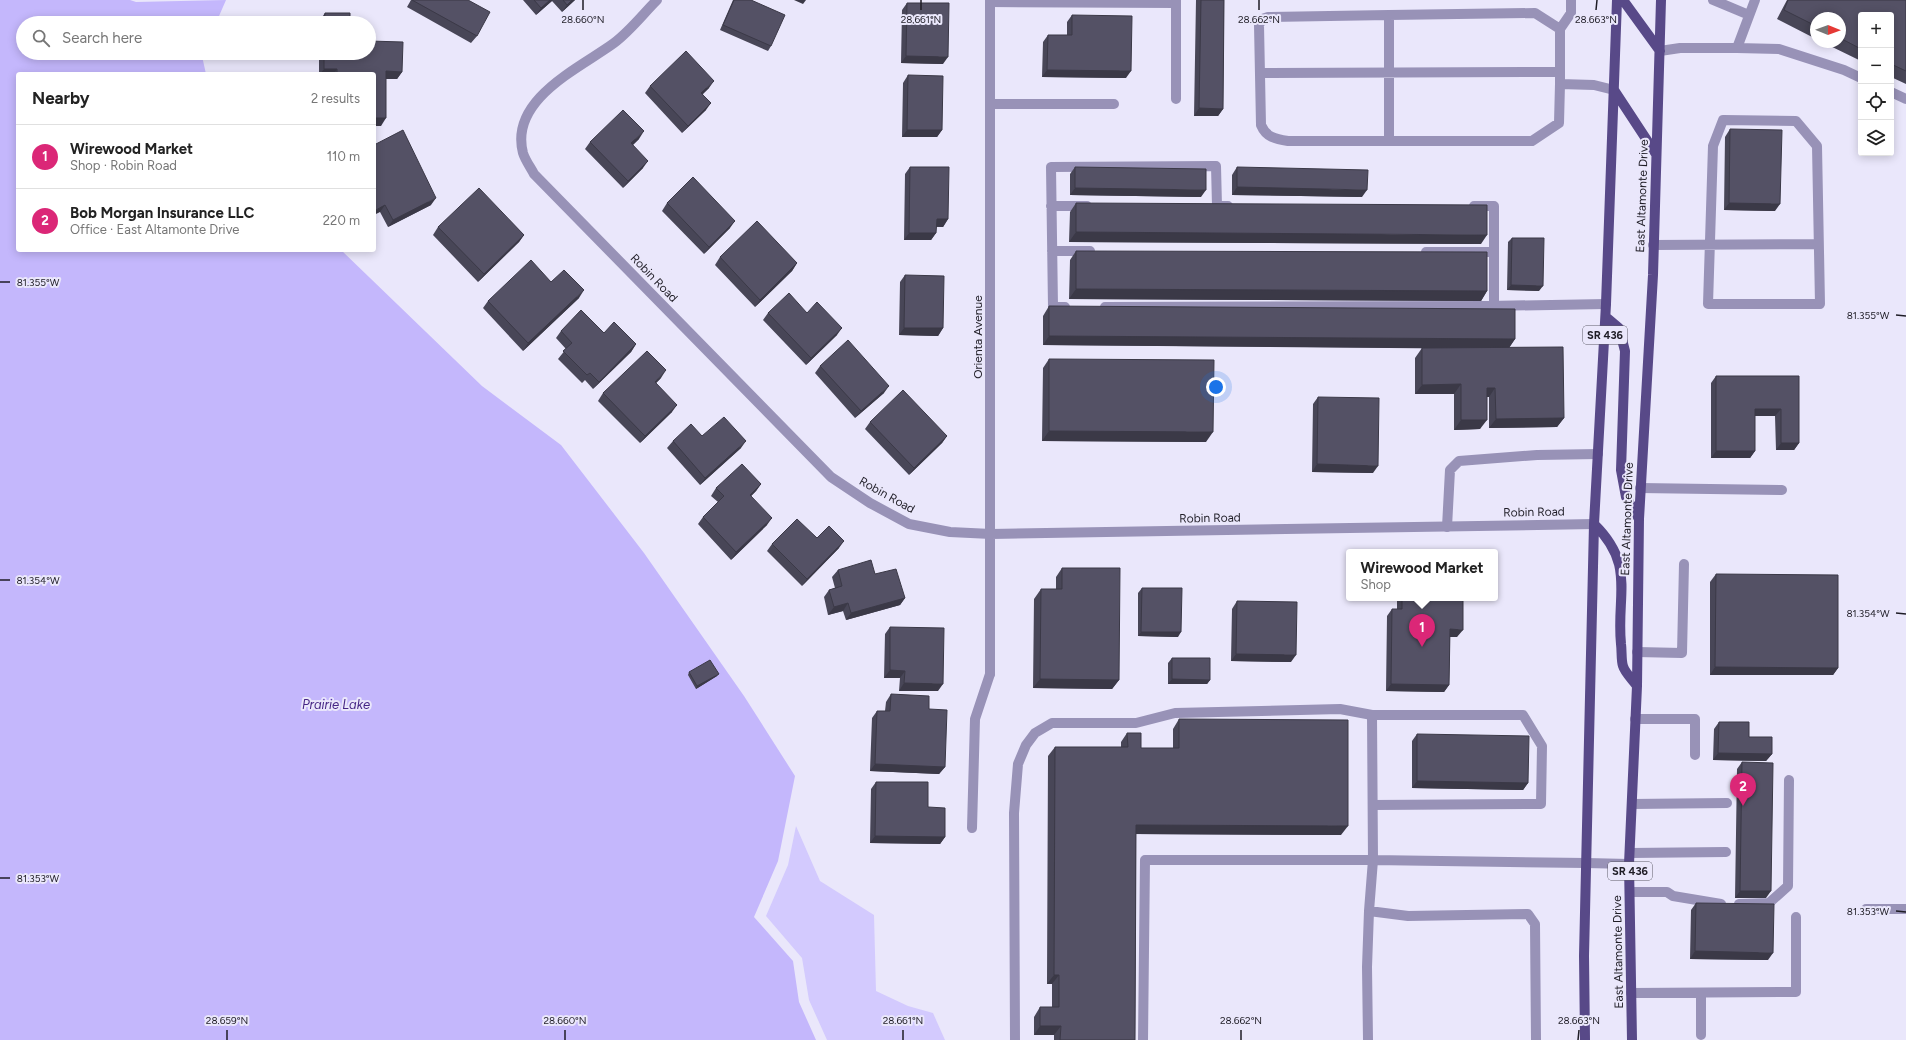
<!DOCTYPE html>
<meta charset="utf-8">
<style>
body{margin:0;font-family:Figtree,sans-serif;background:#f6f6f6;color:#222}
.controls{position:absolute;right:12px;top:12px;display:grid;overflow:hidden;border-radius:4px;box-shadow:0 2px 10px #0003}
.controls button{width:36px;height:36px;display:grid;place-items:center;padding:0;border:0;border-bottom:1px solid #e0e0e0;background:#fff;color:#222;font:20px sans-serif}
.compass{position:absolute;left:1810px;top:12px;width:36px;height:36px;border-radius:50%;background:#fff;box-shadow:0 2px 10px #0003;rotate:91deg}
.you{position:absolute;left:1216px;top:387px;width:14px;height:14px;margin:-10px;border:3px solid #fff;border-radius:50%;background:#1a73e8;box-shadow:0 0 0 6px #1a73e833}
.badge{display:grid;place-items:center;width:26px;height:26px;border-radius:50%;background:#db2777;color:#fff;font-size:13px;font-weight:700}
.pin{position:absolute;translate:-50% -33px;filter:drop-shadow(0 1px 2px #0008)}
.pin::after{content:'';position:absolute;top:21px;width:14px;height:12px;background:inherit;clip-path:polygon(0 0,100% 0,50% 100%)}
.popup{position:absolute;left:1346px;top:549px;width:152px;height:52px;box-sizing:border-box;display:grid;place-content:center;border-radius:4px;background:#fff;filter:drop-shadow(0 1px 3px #0005);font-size:13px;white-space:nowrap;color:#767676}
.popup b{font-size:15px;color:#222}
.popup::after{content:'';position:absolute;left:50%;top:100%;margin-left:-8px;border:8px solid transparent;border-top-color:#fff}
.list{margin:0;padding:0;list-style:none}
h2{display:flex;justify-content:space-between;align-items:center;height:52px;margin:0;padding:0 16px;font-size:17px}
h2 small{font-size:13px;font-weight:400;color:#767676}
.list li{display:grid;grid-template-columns:26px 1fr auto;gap:12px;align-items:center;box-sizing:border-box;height:64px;padding:0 16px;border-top:1px solid #e0e0e0}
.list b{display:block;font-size:15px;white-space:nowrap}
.list p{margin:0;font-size:13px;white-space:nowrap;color:#767676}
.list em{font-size:13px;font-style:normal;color:#767676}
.icon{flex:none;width:22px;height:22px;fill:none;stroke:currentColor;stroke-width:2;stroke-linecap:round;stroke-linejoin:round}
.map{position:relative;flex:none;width:1906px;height:1040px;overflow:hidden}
.search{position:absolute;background:#fff;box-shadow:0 2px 10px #0003;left:16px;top:16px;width:360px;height:44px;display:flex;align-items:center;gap:10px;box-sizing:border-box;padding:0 14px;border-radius:22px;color:#767676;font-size:15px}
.panel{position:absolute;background:#fff;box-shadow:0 2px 10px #0003;left:16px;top:72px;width:360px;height:180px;border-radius:4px}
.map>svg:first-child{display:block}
.green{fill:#d3cafe}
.water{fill:#c4b7fc}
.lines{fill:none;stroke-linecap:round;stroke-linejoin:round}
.service{stroke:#9892b7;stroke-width:10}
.minor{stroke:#9892b7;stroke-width:10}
.primary{stroke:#584988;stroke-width:10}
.wall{fill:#484657}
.shaded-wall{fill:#3b3947}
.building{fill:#545165;stroke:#3b3947}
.ticks{fill:none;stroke:#1f1d26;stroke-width:1.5}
.labels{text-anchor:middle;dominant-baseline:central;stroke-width:4;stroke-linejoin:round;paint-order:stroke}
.shield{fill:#eae7fb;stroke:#5c5a66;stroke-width:1}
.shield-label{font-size:11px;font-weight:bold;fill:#1f1d26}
.street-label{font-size:12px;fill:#1f1d26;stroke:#eae7fb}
.water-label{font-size:13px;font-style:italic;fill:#462685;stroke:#eae7fb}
.ticks-label{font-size:10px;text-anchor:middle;fill:#1f1d26;stroke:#eae7fb;stroke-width:4;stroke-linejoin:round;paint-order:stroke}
</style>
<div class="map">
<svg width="1906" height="1040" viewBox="0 0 1906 1040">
<rect width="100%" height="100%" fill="#eae7fb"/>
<path class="green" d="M 796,826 L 820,881 L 874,915 L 876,991 L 908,1006 L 933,1013 L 945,1040 L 827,1040 L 809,1000 L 802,958 L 766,916 L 788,865 Z"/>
<path class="water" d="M 0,0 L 130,0 L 136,2 L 226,0 L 216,23 L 23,23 L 23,53 L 203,53 L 202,56 L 206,74 L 18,74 L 18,250 L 341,250 L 482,386 L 561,445 L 644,553 L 744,696 L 795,776 L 778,861 L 754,917 L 793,961 L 799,1002 L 816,1040 L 0,1040 Z"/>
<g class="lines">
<path class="service" d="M 1571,0 L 1571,13 L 1560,29 L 1560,84 L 1594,85 L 1614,90
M 1713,0 L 1749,15
M 990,2 L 1176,3
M 1389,15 L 1268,17 L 1262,19 L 1259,25 L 1261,125 C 1266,137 1275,139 1288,141 L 1389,141
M 1737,48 L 1779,49 L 1844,70 L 1861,78
M 1660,51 L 1680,48 L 1737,48 L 1755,0
M 1260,73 L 1560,72
M 1560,84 L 1559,123 L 1532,141 L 1389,141 L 1389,15 L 1535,13 L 1560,29
M 1891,92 L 1906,99
M 1176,99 L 1176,0
M 990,104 L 1114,104
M 1723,120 L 1796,121 L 1817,146 L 1820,304 L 1708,304 L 1713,146 Z
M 1051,206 L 1087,206
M 1474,206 L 1494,206 L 1494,306
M 1653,245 L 1818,244
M 1052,251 L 1090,251
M 1426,252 L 1494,252
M 1065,307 L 1053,307 L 1051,167 L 1216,166 L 1217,206 L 1228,206
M 1105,307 L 1488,306 L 1606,304
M 1640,488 L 1782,490
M 1447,527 L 1450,470 L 1459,461 L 1537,455 L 1598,454
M 1637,652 L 1682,653 L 1684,564
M 1635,719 L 1695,719 L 1695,755
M 1632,804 L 1727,803
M 972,828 L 975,719 L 990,674
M 1630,853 L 1726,852
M 1630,892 L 1667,892 L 1673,896 L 1721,904
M 1739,904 L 1769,903 L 1788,886 L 1789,780
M 1631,993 L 1796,992 L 1796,917
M 1701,1035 L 1701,993
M 1015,1040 L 1014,813 L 1018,764 L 1026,745 L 1035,733 L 1052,723 L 1136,723 L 1175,713 L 1340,709 L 1372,715
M 1143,1040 L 1145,860 L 1373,860 L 1372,715 L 1523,715 L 1542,746 L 1541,804 L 1373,805
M 1368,1040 L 1367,967 L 1369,911
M 1536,1040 L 1535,924 L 1528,914 L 1408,916 L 1369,911 L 1373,860 L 1586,863"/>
<path class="minor" d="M 657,0 C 643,14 630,31 614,43 C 580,68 509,99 523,153 C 525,160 531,168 534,174 L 831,477 L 870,503 L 909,524 L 950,532 L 991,534 L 1594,524
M 990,674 L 990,0
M 1586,863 L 1629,864
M 1866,909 L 1906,909"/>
<path class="primary" d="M 1623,0 L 1660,51
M 1614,90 L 1656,154
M 1606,317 L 1619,328 L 1625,351 L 1621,470 L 1626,497 L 1639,519
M 1594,524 C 1636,565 1616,595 1621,644 C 1622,651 1621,660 1623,666 C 1625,673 1633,680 1637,686
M 1585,1040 L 1584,956 L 1594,524 L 1606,304 L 1617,0
M 1632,1040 L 1629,864 L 1637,686 L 1639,519 L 1653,275 L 1661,0"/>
</g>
<path class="wall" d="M 411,0 L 468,0 L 477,36 L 471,43 L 407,7 Z
M 523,0 L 575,0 L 562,12 L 552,1 L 536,15 Z
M 733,0 L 751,0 L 771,46 L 768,51 L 720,30 Z
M 1196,0 L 1224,0 L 1223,109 L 1218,116 L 1194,116 Z
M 1787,0 L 1906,0 L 1906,84 L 1891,77 L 1891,15 L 1861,15 L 1861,61 L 1822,42 L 1840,42 L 1840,18 L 1816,18 L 1816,39 L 1777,19 Z
M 907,3 L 943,64 L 901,63 L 902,10 Z
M 325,13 L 350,23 L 319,23 L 320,20 Z
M 1072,15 L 1126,78 L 1042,77 L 1043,42 L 1048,35 L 1067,35 L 1067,22 Z
M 319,53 L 369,53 L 402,72 L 397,79 L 386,79 L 381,126 L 374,126 L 374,74 L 319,74 Z
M 908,75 L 942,130 L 937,137 L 902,137 L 903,83 Z
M 650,86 L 709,88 L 703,94 L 706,110 L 682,133 L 645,93 Z
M 1730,129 L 1775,211 L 1724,210 L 1725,137 Z
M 639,139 L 633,145 L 643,168 L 623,188 L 585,149 L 590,142 Z
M 374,145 L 431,205 L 388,227 L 380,212 Z
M 910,167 L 948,219 L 943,227 L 936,227 L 936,233 L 931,240 L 904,240 L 905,174 Z
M 1075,167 L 1201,197 L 1070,195 L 1070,174 Z
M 1237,167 L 1362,197 L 1232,195 L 1232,175 Z
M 667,203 L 730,228 L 704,254 L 662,211 Z
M 1076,203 L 1481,244 L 1069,242 L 1070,212 Z
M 438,227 L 524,235 L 519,242 L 478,282 L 433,235 Z
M 1512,238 L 1539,291 L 1507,290 L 1508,242 Z
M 1076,251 L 1487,291 L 1481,301 L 1069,299 L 1070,260 Z
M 720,257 L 797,263 L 792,271 L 755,307 L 715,265 Z
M 905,275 L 943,328 L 938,336 L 899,335 L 900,282 Z
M 551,282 L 579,298 L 523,351 L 483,308 L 488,301 Z
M 1049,306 L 1515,339 L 1509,348 L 1564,418 L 1557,427 L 1489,428 L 1489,397 L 1487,397 L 1480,429 L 1454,430 L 1454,394 L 1415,394 L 1415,358 L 1422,348 L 1448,348 L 1043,345 L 1043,316 Z
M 768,313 L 807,313 L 837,335 L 806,365 L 763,320 Z
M 561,331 L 604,333 L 636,344 L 631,352 L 593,389 L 585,380 L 582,383 L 558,359 L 566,349 L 556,338 Z
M 1049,359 L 1206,442 L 1042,441 L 1043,368 Z
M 820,366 L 884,393 L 855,418 L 815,373 Z
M 1716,376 L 1799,376 L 1799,443 L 1794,450 L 1776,450 L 1775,416 L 1755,416 L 1755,451 L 1750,458 L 1711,458 L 1711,383 Z
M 661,378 L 656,383 L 672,412 L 640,443 L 598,401 L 603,393 Z
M 1318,397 L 1373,473 L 1312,472 L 1313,404 Z
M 870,422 L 947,436 L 942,443 L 909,475 L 865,429 Z
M 702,436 L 741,448 L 700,485 L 667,448 L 673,441 Z
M 761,484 L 756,491 L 751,496 L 767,525 L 731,560 L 698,524 L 703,517 L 718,502 L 711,496 L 716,488 Z
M 817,538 L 839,548 L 802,586 L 767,551 L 772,544 Z
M 1062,568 L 1119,680 L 1112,689 L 1033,688 L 1034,599 L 1041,589 L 1056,589 L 1056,577 Z
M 838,570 L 875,574 L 905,598 L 900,605 L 846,620 L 843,611 L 828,615 L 824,597 L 829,590 L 835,588 L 832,577 Z
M 1716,574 L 1838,668 L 1833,675 L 1710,675 L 1710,582 Z
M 1142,588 L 1178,637 L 1138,636 L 1138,593 Z
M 1397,598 L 1463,598 L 1457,637 L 1450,637 L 1449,685 L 1444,692 L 1386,691 L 1387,616 L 1392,609 L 1397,609 Z
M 1237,601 L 1291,662 L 1231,661 L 1232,609 Z
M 890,627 L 938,691 L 899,691 L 900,678 L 884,678 L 885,634 Z
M 1172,658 L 1210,680 L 1207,684 L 1168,684 L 1168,663 Z
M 689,672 L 717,676 L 696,689 L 688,675 Z
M 891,694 L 929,709 L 945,767 L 939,774 L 870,771 L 872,718 L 877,711 L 885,711 L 886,702 Z
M 1179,719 L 1341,835 L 1136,834 L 1135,1040 L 1054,1040 L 1054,1035 L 1034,1035 L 1034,1017 L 1040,1007 L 1052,1007 L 1052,984 L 1047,984 L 1048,756 L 1055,747 L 1121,747 L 1121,742 L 1127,733 L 1141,748 L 1173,748 L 1173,729 Z
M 1719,722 L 1749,737 L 1772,754 L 1766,761 L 1713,760 L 1714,729 Z
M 1417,734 L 1528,783 L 1523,790 L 1412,788 L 1412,741 Z
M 1742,762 L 1766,898 L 1735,898 L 1737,769 Z
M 876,782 L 945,837 L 940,844 L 870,843 L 871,789 Z
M 1696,903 L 1768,960 L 1690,959 L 1691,910 Z"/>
<path class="shaded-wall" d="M 550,0 L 553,0 L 536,15 L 541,8 Z
M 572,0 L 575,0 L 562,12 L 567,5 Z
M 794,0 L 806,0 L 803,4 Z
M 906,56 L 948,57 L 943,64 L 901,63 Z
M 324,69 L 337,69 L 334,74 L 320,74 Z
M 1047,70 L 1131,71 L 1126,78 L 1042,77 Z
M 386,71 L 402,72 L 397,79 L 381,79 Z
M 714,81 L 709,88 L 696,100 L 701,93 Z
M 711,103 L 706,110 L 682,133 L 688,126 Z
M 1199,108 L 1223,109 L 1218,116 L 1194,116 Z
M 374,118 L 386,118 L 381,126 L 374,126 Z
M 907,130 L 942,130 L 937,137 L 902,137 Z
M 644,131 L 639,139 L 626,151 L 631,143 Z
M 648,161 L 643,168 L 623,188 L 628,181 Z
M 1237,187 L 1367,190 L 1362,197 L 1232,195 Z
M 1075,188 L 1206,190 L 1201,197 L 1070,195 Z
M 436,198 L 431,205 L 388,227 L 393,220 Z
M 1729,203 L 1780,204 L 1775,211 L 1724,210 Z
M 385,205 L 380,212 L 374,215 L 374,211 Z
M 937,219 L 948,219 L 943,227 L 931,226 Z
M 735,221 L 730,228 L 704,254 L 709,247 Z
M 1076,232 L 1487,235 L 1481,244 L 1069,242 Z
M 909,233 L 936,233 L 931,240 L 904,240 Z
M 524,235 L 519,242 L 478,282 L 484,274 Z
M 797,263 L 792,271 L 755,307 L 760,300 Z
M 1511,285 L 1543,286 L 1539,291 L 1507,290 Z
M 1076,289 L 1487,291 L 1481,301 L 1069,299 Z
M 584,290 L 579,298 L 523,351 L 528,343 Z
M 842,328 L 837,335 L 806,365 L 811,358 Z
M 904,328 L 943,328 L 938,336 L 899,335 Z
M 1049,336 L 1515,339 L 1508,349 L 1043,345 Z
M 636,344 L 631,352 L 593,389 L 599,382 Z
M 666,370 L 661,378 L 650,389 L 655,382 Z
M 1461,384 L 1454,394 L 1415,394 L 1422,385 Z
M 889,386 L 884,393 L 855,418 L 861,411 Z
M 1487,388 L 1495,388 L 1489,397 L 1480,397 Z
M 677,405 L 672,412 L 640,443 L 645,436 Z
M 1755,409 L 1781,409 L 1775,416 L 1750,416 Z
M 1564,418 L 1557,427 L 1489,428 L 1496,419 Z
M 1461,420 L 1487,420 L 1480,429 L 1454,430 Z
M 1049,431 L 1213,432 L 1206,442 L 1042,441 Z
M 947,436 L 942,443 L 909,475 L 914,468 Z
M 746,441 L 741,448 L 700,485 L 705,478 Z
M 1781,443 L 1799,443 L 1794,450 L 1776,450 Z
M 1716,451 L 1755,451 L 1750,458 L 1711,458 Z
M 1317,464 L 1378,466 L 1373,473 L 1312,472 Z
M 761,484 L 756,491 L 745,502 L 750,495 Z
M 772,518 L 767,525 L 731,560 L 736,552 Z
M 844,541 L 839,548 L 802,586 L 807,579 Z
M 905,598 L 900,605 L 846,620 L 851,613 Z
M 848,603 L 843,611 L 828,615 L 834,607 Z
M 1450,629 L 1463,630 L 1457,637 L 1445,637 Z
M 1141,632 L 1181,632 L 1178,637 L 1138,636 Z
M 1236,654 L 1296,655 L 1291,662 L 1231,661 Z
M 1715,667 L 1838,668 L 1833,675 L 1710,675 Z
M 890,670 L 905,671 L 900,678 L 884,678 Z
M 719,674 L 717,676 L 696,689 L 697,686 Z
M 1040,679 L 1119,680 L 1112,689 L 1033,688 Z
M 1172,679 L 1210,680 L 1207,684 L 1168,684 Z
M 904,683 L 943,684 L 938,691 L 899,691 Z
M 1391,684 L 1449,685 L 1444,692 L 1386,691 Z
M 1718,753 L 1772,754 L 1766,761 L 1713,760 Z
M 875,764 L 945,767 L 939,774 L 870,771 Z
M 1417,781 L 1528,783 L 1523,790 L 1412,788 Z
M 1136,825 L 1348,826 L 1341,835 L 1129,834 Z
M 875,836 L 945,837 L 940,844 L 870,843 Z
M 1740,891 L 1771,891 L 1766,898 L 1735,898 Z
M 1695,951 L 1773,953 L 1768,960 L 1690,959 Z
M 1054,975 L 1059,975 L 1052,984 L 1047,984 Z
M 1040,1026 L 1061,1026 L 1054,1035 L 1034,1035 Z"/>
<path class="building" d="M 412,0 L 468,0 L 490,12 L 477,36 Z
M 534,0 L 550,0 L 541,8 Z
M 563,0 L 572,0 L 567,5 Z
M 734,0 L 751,0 L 785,15 L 771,46 L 723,25 Z
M 1201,0 L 1224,0 L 1223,109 L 1199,108 Z
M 1788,0 L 1906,0 L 1906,71 L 1891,64 L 1891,15 L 1861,15 L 1861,49 L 1840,38 L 1840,18 L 1816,18 L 1816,26 L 1784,10 Z
M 907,3 L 949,3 L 948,57 L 906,56 Z
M 325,13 L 350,13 L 350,23 L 324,23 Z
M 1072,15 L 1132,16 L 1131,71 L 1047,70 L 1048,35 L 1072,35 Z
M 369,41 L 403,42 L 402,72 L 386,71 L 386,118 L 374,118 L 374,74 L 337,74 L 337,69 L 324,69 L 324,53 L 369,53 Z
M 686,51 L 714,81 L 701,93 L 711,103 L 688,126 L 650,86 Z
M 908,75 L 943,76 L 942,130 L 907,130 Z
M 623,110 L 644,131 L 631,143 L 648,161 L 628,181 L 590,142 Z
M 1730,129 L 1782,130 L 1780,204 L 1729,203 Z
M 403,130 L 436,198 L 393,220 L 385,205 L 374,211 L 374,145 Z
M 910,167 L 949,167 L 948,219 L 937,219 L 936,233 L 909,233 Z
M 1075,167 L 1206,169 L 1206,190 L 1075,188 Z
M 1237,167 L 1368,170 L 1367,190 L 1237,187 Z
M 693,177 L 735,221 L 709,247 L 667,203 Z
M 479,188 L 524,235 L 484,274 L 438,227 Z
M 1076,203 L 1487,205 L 1487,235 L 1076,232 Z
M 757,221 L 797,263 L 760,300 L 720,257 Z
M 1512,238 L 1544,238 L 1543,286 L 1511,285 Z
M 1076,251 L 1487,252 L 1487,291 L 1076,289 Z
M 531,260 L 551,282 L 564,270 L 584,290 L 528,343 L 488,301 Z
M 905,275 L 944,276 L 943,328 L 904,328 Z
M 789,293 L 807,313 L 817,302 L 842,328 L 811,358 L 768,313 Z
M 1049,306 L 1515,309 L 1515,339 L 1049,336 Z
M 581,310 L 604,333 L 614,322 L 636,344 L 599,382 L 590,373 L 587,375 L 563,351 L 572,343 L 561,331 Z
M 848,340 L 889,386 L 861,411 L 820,366 Z
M 1563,347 L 1564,418 L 1496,419 L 1495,388 L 1487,388 L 1487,420 L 1461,420 L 1461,384 L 1422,385 L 1422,348 Z
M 647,351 L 666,370 L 655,382 L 677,405 L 645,436 L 603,393 Z
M 1049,359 L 1214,360 L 1213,432 L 1049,431 Z
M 1716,376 L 1799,376 L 1799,443 L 1781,443 L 1781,409 L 1755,409 L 1755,451 L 1716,451 Z
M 903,390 L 947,436 L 914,468 L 870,422 Z
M 1318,397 L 1379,398 L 1378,466 L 1317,464 Z
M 724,417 L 746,441 L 705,478 L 673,441 L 691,424 L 702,436 Z
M 742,464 L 761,484 L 750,495 L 772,518 L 736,552 L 703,517 L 724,496 L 716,488 Z
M 797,519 L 817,538 L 829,526 L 844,541 L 807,579 L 772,544 Z
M 871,560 L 875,574 L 896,569 L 905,598 L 851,613 L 848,603 L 834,607 L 829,590 L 842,586 L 838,570 Z
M 1062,568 L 1120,568 L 1119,680 L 1040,679 L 1041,589 L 1062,589 Z
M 1716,574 L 1838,575 L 1838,668 L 1715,667 Z
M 1142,588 L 1182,588 L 1181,632 L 1141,632 Z
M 1402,598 L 1463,598 L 1463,630 L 1450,629 L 1449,685 L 1391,684 L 1392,609 L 1402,609 Z
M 1237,601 L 1297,602 L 1296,655 L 1236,654 Z
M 890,627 L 944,628 L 943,684 L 904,683 L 905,671 L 890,670 Z
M 1172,658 L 1210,658 L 1210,680 L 1172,679 Z
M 710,660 L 719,674 L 697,686 L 689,672 Z
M 891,694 L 929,696 L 929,709 L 947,710 L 945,767 L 875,764 L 877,711 L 890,711 Z
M 1179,719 L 1348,720 L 1348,826 L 1136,825 L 1135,1040 L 1060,1040 L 1061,1026 L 1040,1026 L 1040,1007 L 1059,1007 L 1059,975 L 1054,975 L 1055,747 L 1128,747 L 1127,733 L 1141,733 L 1141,748 L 1179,748 Z
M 1719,722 L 1749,722 L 1749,737 L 1772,737 L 1772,754 L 1718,753 Z
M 1417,734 L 1529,736 L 1528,783 L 1417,781 Z
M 1742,762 L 1773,763 L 1771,891 L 1740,891 Z
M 876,782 L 928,782 L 928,807 L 945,808 L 945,837 L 875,836 Z
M 1696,903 L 1774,904 L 1773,953 L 1695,951 Z"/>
<path class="ticks" d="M 583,10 L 583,0M 921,10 L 921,0M 1259,10 L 1259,0M 1596,10 L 1597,0M 0,282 L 10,282M 1896,315 L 1906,316M 0,580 L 10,580M 1896,613 L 1906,614M 0,878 L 10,878M 1896,911 L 1906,912M 227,1040 L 227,1030M 565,1040 L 565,1030M 903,1040 L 903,1030M 1241,1040 L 1241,1030M 1578,1040 L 1579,1030"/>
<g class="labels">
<g class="shield">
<rect x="1583" y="326" width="44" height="18" rx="3"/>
<rect x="1608" y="862" width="44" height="18" rx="3"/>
</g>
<g class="shield-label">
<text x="1605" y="335">SR 436</text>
<text x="1630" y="871">SR 436</text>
</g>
<g class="street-label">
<text transform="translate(1642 196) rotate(-88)">East Altamonte Drive</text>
<text transform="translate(654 278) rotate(46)">Robin Road</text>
<text transform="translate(978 337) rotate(-90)">Orienta Avenue</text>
<text transform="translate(887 495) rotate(29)">Robin Road</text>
<text transform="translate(1534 512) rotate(-1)">Robin Road</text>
<text transform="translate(1210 518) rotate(-1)">Robin Road</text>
<text transform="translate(1627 519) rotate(-88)">East Altamonte Drive</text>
<text transform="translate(1618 952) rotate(-91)">East Altamonte Drive</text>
</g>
<g class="water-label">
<text x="336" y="704">Prairie Lake</text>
</g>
</g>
<g class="ticks-label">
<text x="583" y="23">28.660°N</text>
<text x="921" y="23">28.661°N</text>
<text x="1259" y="23">28.662°N</text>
<text x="1596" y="23">28.663°N</text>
<text x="38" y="286">81.355°W</text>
<text x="1868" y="319">81.355°W</text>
<text x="38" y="584">81.354°W</text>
<text x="1868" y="617">81.354°W</text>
<text x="38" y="882">81.353°W</text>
<text x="1868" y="915">81.353°W</text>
<text x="227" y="1024">28.659°N</text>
<text x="565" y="1024">28.660°N</text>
<text x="903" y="1024">28.661°N</text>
<text x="1241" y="1024">28.662°N</text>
<text x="1579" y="1024">28.663°N</text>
</g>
</svg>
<div class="controls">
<button>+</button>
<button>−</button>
<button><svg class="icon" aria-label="locate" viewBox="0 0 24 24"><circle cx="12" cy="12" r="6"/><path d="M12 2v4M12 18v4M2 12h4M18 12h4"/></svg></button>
<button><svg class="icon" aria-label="layers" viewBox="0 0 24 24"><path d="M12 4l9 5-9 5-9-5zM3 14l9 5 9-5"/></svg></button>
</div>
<svg class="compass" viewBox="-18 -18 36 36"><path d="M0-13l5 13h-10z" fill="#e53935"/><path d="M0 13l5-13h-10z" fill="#767676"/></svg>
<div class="you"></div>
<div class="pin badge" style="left:1422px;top:647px">1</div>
<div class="popup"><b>Wirewood Market</b>Shop</div>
<div class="pin badge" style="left:1743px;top:806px">2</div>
<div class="search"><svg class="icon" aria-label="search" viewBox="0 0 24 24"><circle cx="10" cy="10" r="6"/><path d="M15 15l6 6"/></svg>Search here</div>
<section class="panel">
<h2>Nearby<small>2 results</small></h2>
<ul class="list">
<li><span class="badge">1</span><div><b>Wirewood Market</b><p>Shop · Robin Road</p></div><em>110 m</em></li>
<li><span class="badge">2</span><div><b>Bob Morgan Insurance LLC</b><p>Office · East Altamonte Drive</p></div><em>220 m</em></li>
</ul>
</section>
</div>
